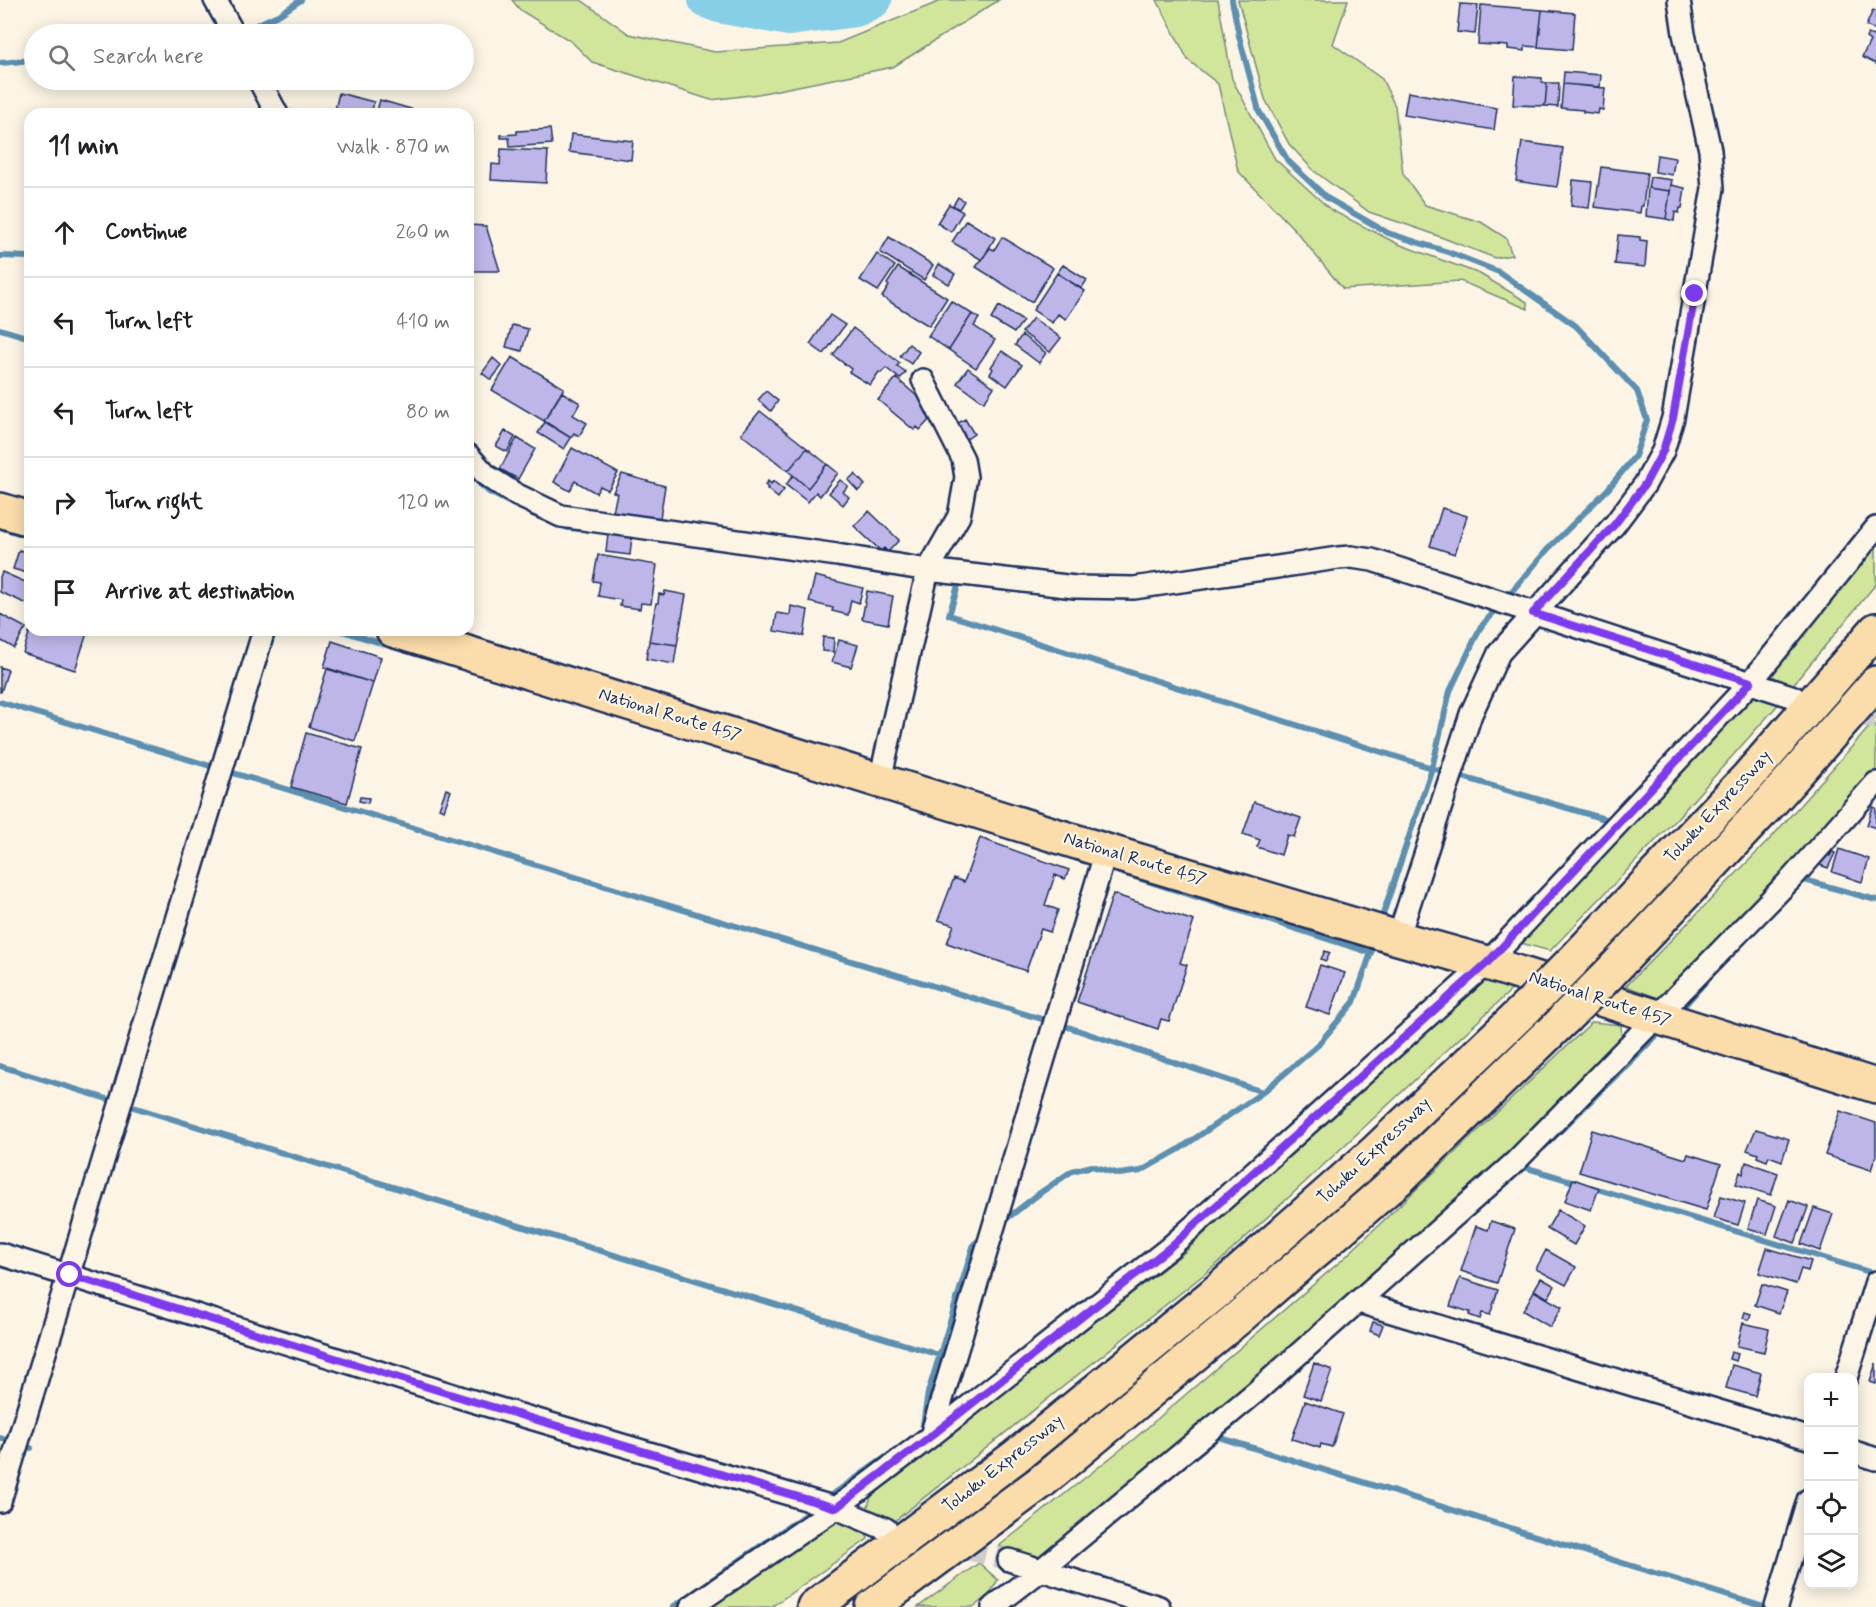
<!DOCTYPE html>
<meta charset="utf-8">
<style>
body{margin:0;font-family:Mynerve,sans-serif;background:#f2f2f2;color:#202124}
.controls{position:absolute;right:18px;bottom:18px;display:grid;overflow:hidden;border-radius:12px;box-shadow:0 3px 15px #0003}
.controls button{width:54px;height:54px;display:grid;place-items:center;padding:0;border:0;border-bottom:2px solid #e0e0e0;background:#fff;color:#202124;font:30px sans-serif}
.stop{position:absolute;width:18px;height:18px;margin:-14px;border:4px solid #7c3aed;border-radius:50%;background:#fff}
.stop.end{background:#7c3aed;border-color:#fff;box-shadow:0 2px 6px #0008}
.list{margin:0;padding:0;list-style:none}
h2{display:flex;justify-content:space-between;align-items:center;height:78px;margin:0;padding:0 24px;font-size:26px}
h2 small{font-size:20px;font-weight:400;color:#757577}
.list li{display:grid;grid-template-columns:39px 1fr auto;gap:18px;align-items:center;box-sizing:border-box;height:90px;padding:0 24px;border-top:2px solid #e0e0e0}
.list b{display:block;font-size:22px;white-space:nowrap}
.list em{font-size:20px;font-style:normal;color:#757577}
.icon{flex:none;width:33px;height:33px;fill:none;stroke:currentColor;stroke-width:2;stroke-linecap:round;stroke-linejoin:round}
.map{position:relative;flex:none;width:1876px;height:1607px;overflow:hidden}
.search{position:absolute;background:#fff;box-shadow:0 3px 15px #0003;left:24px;top:24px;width:450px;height:66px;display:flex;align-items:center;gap:15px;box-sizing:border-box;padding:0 21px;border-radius:33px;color:#757577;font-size:22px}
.panel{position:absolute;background:#fff;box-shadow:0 3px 15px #0003;left:24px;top:108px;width:450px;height:528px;border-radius:18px}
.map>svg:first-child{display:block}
.green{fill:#d1e69b;stroke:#768a7c;stroke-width:1.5}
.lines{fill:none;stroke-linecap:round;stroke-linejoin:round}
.stream{stroke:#5b8fb0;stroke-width:6}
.river{stroke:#86cfe6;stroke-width:36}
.building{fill:#beb6e8;stroke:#1b2f5e;stroke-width:1.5}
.street-tunnel{stroke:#cfcdca;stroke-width:21;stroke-dasharray:21 10;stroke-linecap:butt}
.street-casing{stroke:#1b2f5e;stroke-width:26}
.highway-casing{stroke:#1b2f5e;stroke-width:38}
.street{stroke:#fcf5e5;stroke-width:21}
.highway{stroke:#fbddab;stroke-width:33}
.highway-bridge-casing{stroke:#1b2f5e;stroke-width:38;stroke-linecap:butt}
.highway-bridge{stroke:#fbddab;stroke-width:33}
.route{stroke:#7c3aed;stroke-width:8}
.labels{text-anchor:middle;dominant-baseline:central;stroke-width:4.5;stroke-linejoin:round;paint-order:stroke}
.street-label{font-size:18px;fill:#1b2f5e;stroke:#fcf5e5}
</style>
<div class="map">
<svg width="1876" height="1607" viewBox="0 0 1876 1607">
<rect width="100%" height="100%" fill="#fcf5e5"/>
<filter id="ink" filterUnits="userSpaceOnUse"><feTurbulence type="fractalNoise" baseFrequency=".0167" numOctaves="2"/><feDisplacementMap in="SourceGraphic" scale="12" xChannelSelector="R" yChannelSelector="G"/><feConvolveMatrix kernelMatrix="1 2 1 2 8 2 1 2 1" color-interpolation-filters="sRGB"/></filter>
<g filter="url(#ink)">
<path class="green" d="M 512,0 L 581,0 L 629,34 L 715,52 L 838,43 L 943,0 L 999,0 L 893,67 L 758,94 L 711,100 L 592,62 L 572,42 L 520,10 Z
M 1157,0 L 1218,0 L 1232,79 L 1275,159 L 1331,210 L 1398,244 L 1480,274 L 1527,302 L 1528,309 L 1460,281 L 1343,289 L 1295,230 L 1238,171 L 1218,84 L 1188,60 Z
M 1238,0 L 1348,0 L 1333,44 L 1382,79 L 1395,106 L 1403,174 L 1425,205 L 1481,222 L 1506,238 L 1512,255 L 1495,258 L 1425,231 L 1369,212 L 1314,171 L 1289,144 L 1265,99 Z
M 1876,536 L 1876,584 L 1792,686 L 1770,675 Z
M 1749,694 L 1783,699 L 1679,816 L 1550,951 L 1521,943 L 1528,929 Z
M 1872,724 L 1876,725 L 1876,773 L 1784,875 L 1663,1000 L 1626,986 L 1770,839 Z
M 1486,978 L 1519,983 L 1217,1264 L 892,1523 L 867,1509 L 872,1494 L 1185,1252 L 1456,990 Z
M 1592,1022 L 1621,1025 L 1622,1044 L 1524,1140 L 1350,1299 L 1043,1556 L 1031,1560 L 999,1546 L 1134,1439 L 1342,1260 Z
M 838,1517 L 863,1526 L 868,1539 L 771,1607 L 709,1607 Z
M 979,1563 L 998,1580 L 989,1595 L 973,1607 L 918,1607 Z"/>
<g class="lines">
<path class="stream" d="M 1232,0 L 1239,36 L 1259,111 L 1288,161 L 1327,198 L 1388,233 L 1448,252 L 1499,272 L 1576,326 L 1637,391 L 1647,420 L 1635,456 L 1608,489 L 1548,549 L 1506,598
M 238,33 L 280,14 L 301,0
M 0,63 L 34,60
M 0,256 L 30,257
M 0,329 L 30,338
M 468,473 L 489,492 L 515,505
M 532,514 L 568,528 L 579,529
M 0,527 L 30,537
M 958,579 L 960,579 L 949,615 L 1432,768 L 1608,820
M 339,630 L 393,647
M 0,702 L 1068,1027 L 1263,1092
M 1119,872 L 1371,953
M 1801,879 L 1876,900
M 1380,923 L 1432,768 L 1450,691 L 1480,628 L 1499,606
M 1677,1014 L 1714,972
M 0,1066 L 939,1355
M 1544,1147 L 1662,1030
M 1524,1167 L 1578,1183
M 1591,1187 L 1876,1274
M 1001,1223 L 1040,1193 L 1072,1171 L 1092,1166 L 1119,1174 L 1141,1171 L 1178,1150 L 1263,1092 L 1317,1046 L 1354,1002 L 1375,941
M 918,1434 L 922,1431 L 928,1393 L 974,1244 L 984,1236
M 1218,1437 L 1236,1422
M 0,1438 L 31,1448
M 1185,1464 L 1218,1437 L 1764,1607
M 825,1500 L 893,1452
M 673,1607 L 815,1508"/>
<path class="river" d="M 706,0 L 719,5 L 789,18 L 856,9 L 874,0"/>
</g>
<path class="building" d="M 1460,4 L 1478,5 L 1475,34 L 1457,32 Z
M 1481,5 L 1542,10 L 1538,47 L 1525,46 L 1525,51 L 1508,49 L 1508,46 L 1478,44 Z
M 1542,10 L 1575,13 L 1572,50 L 1538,47 Z
M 1873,10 L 1876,12 L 1876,30 L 1866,26 Z
M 1868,34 L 1876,37 L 1876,64 L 1862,57 L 1870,41 L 1866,38 Z
M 1564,72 L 1601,75 L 1600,87 L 1563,84 Z
M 1515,76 L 1542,78 L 1542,82 L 1547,83 L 1545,106 L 1513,105 Z
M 1547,83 L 1559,83 L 1558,107 L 1545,106 Z
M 1563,84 L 1605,88 L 1603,110 L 1599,109 L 1598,114 L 1583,112 L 1583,110 L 1561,108 Z
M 1408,92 L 1497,108 L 1494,130 L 1404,115 Z
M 339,93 L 374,102 L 371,114 L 334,114 Z
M 380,100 L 428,114 L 376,114 Z
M 252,110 L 253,114 L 234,114 Z
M 468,125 L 473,126 L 468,146 Z
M 550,129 L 552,144 L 510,147 L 509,138 L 501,138 L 501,135 L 517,134 L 517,131 Z
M 571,134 L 633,141 L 631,160 L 569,152 Z
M 1522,142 L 1563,148 L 1557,187 L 1516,181 Z
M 501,149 L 548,151 L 546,183 L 491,180 L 492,164 L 500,165 Z
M 1657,155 L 1675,158 L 1672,175 L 1655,172 Z
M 1601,167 L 1647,173 L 1643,206 L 1641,206 L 1640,213 L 1595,207 Z
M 1650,177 L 1672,180 L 1670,191 L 1648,188 Z
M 1573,180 L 1592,182 L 1589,208 L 1571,206 Z
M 1671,185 L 1685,188 L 1682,208 L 1680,208 L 1679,213 L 1675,212 L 1674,221 L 1666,219 Z
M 1648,188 L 1670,191 L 1666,219 L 1646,216 Z
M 958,197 L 964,201 L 959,209 L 953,205 Z
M 949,204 L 963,212 L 951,232 L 937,223 Z
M 966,220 L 995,238 L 982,260 L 952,242 Z
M 468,225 L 486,226 L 500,271 L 468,271 Z
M 1618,235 L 1640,237 L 1640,240 L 1647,241 L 1645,267 L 1615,264 Z
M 889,237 L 933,265 L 924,280 L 880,252 Z
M 1002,237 L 1053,268 L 1032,302 L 976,267 L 990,248 L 994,250 Z
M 877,254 L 895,266 L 878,291 L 860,280 Z
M 939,264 L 955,274 L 949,284 L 933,275 Z
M 1063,265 L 1087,280 L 1081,289 L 1057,273 Z
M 898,267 L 947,298 L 929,326 L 882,297 L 889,286 L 887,284 Z
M 1057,273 L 1085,291 L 1066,319 L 1058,314 L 1052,323 L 1033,310 Z
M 951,301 L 972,314 L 949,350 L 928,336 Z
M 999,306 L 1023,321 L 1014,333 L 991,319 Z
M 972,314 L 979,318 L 974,326 L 995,340 L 976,368 L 949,350 Z
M 830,315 L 845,325 L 824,354 L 810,344 Z
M 1033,318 L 1061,338 L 1050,352 L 1022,332 Z
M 512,325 L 528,329 L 522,351 L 506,347 Z
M 853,328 L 900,363 L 897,366 L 906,372 L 900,379 L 886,368 L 881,373 L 879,372 L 870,385 L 849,372 L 851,369 L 833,355 Z
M 1022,335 L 1046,353 L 1039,363 L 1015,345 Z
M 909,344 L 919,352 L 911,364 L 900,356 Z
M 1002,351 L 1022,365 L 1007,386 L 990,374 L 993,369 L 991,367 Z
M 512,357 L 564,388 L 544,421 L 492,390 Z
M 493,358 L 502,366 L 491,380 L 482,373 Z
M 968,368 L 994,387 L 984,402 L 957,383 Z
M 896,378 L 932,409 L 928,413 L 932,417 L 920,430 L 917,427 L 914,430 L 878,400 Z
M 766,391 L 778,401 L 771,411 L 758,400 Z
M 562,392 L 580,403 L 573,415 L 587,423 L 579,436 L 574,433 L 571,438 L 544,421 Z
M 760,411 L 807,448 L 788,471 L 741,434 Z
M 965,419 L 974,434 L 962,442 L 953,426 Z
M 545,422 L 571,438 L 564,449 L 538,433 Z
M 505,431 L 515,437 L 507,452 L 496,446 Z
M 517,438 L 535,449 L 518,479 L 500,469 Z
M 572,448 L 618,473 L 608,490 L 600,486 L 596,493 L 575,481 L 570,491 L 554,482 Z
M 807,448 L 827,464 L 808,488 L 788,471 Z
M 827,464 L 838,473 L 820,496 L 816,492 L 808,502 L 786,485 L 793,475 L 808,488 Z
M 622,474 L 665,486 L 660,518 L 613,512 L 617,493 L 613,492 Z
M 855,474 L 865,485 L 858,491 L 848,480 Z
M 840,480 L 848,486 L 843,492 L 849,497 L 843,505 L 829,493 Z
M 768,481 L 771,484 L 773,481 L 784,490 L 778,498 L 767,489 L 768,488 L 765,485 Z
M 1442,508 L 1467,516 L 1455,554 L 1430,546 Z
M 869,511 L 899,540 L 888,552 L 884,548 L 881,551 L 854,526 Z
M 608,533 L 632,536 L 630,555 L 606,552 Z
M 19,550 L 30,553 L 30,574 L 13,569 Z
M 598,555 L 657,565 L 651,604 L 641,603 L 640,609 L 620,606 L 621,600 L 598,596 L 600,582 L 593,581 Z
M 2,572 L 30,584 L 30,598 L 27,604 L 0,592 L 0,577 Z
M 815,576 L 863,588 L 859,603 L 851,600 L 848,615 L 832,611 L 833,608 L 809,602 Z
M 665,591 L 686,595 L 677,645 L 649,641 L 656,603 L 658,603 L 659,594 L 664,595 Z
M 867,591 L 893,596 L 888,624 L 862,619 Z
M 791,606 L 808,610 L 804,636 L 774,631 L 777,613 L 790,615 Z
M 0,614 L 26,628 L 14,648 L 0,640 Z
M 30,630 L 88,630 L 75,670 L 23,653 Z
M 823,637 L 834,638 L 833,652 L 822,651 Z
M 839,640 L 858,645 L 851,667 L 832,662 Z
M 332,641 L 381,657 L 373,683 L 324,667 Z
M 649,641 L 677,645 L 674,664 L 646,659 Z
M 0,667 L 8,670 L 1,692 L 0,692 Z
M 327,669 L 373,683 L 355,741 L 309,727 Z
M 306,733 L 362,749 L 347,803 L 291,787 Z
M 446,789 L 451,791 L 444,810 L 439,808 Z
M 360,797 L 369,798 L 368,803 L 359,801 Z
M 1254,802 L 1301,818 L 1294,837 L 1287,835 L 1281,855 L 1257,847 L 1260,840 L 1243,834 Z
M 1873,807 L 1876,808 L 1876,828 L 1867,825 Z
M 980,838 L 1069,870 L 1065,879 L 1055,875 L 1045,905 L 1058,910 L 1050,932 L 1041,929 L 1026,971 L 947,943 L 954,925 L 938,920 L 954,878 L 964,882 Z
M 1839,849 L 1869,859 L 1862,882 L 1832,872 Z
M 1832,852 L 1835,853 L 1828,868 L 1820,865 L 1825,854 L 1830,856 Z
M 1113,894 L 1194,921 L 1180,963 L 1187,965 L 1169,1021 L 1161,1019 L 1158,1029 L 1077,1002 Z
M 1325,951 L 1330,953 L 1326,961 L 1321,959 Z
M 1320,965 L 1345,973 L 1330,1015 L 1306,1007 Z
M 1840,1111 L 1876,1123 L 1876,1155 L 1871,1170 L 1825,1155 Z
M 1756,1129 L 1789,1139 L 1782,1161 L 1769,1156 L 1767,1161 L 1757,1157 L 1758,1154 L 1747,1150 Z
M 1592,1130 L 1686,1159 L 1688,1154 L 1721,1164 L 1706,1210 L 1579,1172 Z
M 1746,1162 L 1778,1173 L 1771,1195 L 1736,1184 L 1740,1172 L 1743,1174 Z
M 1573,1179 L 1599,1188 L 1591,1210 L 1565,1201 Z
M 1721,1196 L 1745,1203 L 1738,1225 L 1714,1218 Z
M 1757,1200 L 1776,1206 L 1767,1234 L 1748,1228 Z
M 1789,1200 L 1808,1207 L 1795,1243 L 1776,1236 Z
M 1814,1208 L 1833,1214 L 1820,1251 L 1801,1244 Z
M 1558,1210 L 1585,1226 L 1574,1245 L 1547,1229 Z
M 1491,1221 L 1515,1229 L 1497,1283 L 1461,1271 L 1476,1226 L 1488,1230 Z
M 1767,1248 L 1811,1261 L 1808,1271 L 1801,1269 L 1796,1284 L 1759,1273 Z
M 1546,1250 L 1576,1267 L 1566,1285 L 1536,1269 Z
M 1460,1278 L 1498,1290 L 1490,1315 L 1482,1313 L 1480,1319 L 1469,1315 L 1470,1312 L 1450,1306 Z
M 1541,1278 L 1555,1286 L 1548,1298 L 1534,1290 Z
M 1762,1284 L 1787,1292 L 1779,1313 L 1755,1305 Z
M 1534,1291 L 1562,1307 L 1550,1327 L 1523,1311 Z
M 1745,1312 L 1751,1314 L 1749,1320 L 1743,1318 Z
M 1373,1322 L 1383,1325 L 1379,1335 L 1370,1331 Z
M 1743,1323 L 1769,1329 L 1764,1352 L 1737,1346 Z
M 1731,1352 L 1738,1354 L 1736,1361 L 1729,1359 Z
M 1314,1363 L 1332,1370 L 1321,1401 L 1303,1395 Z
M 1876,1363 L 1876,1384 L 1870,1382 Z
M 1732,1365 L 1761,1373 L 1755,1396 L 1726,1388 Z
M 1305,1401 L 1343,1414 L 1332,1447 L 1321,1444 L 1320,1448 L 1292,1439 Z"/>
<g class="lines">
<path class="street-tunnel" d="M 1804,700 L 1876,719
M 905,1534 L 1009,1560"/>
<defs>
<path id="street" d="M 215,0 L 234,34
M 259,80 L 277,114
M 468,455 L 487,476 L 517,495 L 561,516 L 837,555 L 928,570 L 1075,587 L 1134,588 L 1338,558 L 1351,557 L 1372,560 L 1794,697
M 880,780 L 928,570 L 959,516 L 966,477 L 963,459 L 923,380
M 1398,938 L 1471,714 L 1499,653 L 1615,524 L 1645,484 L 1663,451 L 1673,418 L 1713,188 L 1710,150 L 1684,34 L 1679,0
M 0,1254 L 469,1400 L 836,1508 L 886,1529
M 1359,1302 L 1808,1438
M 1846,1378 L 1876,1282
M 931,1436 L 1106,851
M 1854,1452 L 1876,1459
M 0,1501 L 264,630
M 1009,1560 L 1159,1607
M 691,1607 L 836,1508 L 931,1436 L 1169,1248 L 1487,963 L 1751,682 L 1876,528
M 993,1607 L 1041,1570 L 1257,1391 L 1514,1163 L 1793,877 L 1876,783
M 1776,1607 L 1808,1500"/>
<path id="highway" d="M 0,510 L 30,519
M 393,630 L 1106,851 L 1398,938 L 1487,963 L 1876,1086
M 1572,962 L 1748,777 L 1876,630
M 1608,975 L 1772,801 L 1876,683
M 814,1607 L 1015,1457 L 1214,1294 L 1374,1153 L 1526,1008
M 872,1607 L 1041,1482 L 1237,1319 L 1402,1176 L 1565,1018"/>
</defs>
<use href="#street" class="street-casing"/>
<use href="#highway" class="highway-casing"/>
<use href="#street" class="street"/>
<use href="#highway" class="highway"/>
<defs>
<path id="highway-bridge" d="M 1526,1008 L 1572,962
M 1565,1018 L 1608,975"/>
</defs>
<use href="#highway-bridge" class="highway-bridge-casing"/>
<use href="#highway-bridge" class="highway-bridge"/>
</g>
</g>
<g class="lines" filter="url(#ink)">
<path class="route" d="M 70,1275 L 469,1400 L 836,1508 L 931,1436 L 1169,1248 L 1487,963 L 1751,682 L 1533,613 L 1615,524 L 1645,484 L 1663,451 L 1673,418 L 1695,294"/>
</g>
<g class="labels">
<g class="street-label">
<text transform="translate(670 715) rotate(17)">National Route 457</text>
<text transform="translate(1718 807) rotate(-47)">Tohoku Expressway</text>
<text transform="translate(1135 859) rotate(17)">National Route 457</text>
<text transform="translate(1600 999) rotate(18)">National Route 457</text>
<text transform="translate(1374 1151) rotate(-43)">Tohoku Expressway</text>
<text transform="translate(1003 1464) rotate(-38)">Tohoku Expressway</text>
</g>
</g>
</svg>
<div class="controls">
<button>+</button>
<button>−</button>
<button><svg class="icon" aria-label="locate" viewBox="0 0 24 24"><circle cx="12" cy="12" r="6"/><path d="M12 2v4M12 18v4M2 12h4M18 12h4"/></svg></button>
<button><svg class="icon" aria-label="layers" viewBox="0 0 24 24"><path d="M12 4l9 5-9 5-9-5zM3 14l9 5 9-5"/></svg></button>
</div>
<div class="stop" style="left:70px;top:1275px"></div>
<div class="stop end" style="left:1695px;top:294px"></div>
<div class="search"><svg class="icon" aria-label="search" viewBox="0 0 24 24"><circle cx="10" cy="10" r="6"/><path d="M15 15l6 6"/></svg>Search here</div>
<section class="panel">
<h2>11 min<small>Walk · 870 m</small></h2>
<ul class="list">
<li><svg class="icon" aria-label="ahead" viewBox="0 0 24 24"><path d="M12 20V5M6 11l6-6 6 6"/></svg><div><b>Continue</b></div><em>260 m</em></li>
<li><svg class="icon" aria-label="left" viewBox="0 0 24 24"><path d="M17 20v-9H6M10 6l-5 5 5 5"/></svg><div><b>Turn left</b></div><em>410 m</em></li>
<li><svg class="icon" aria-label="left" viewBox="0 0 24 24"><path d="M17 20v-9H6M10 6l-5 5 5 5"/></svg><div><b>Turn left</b></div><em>80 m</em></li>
<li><svg class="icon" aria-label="right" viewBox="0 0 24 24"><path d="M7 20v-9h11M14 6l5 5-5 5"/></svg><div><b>Turn right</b></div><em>120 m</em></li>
<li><svg class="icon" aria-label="arrive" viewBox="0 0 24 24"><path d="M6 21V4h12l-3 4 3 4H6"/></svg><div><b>Arrive at destination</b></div></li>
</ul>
</section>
</div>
